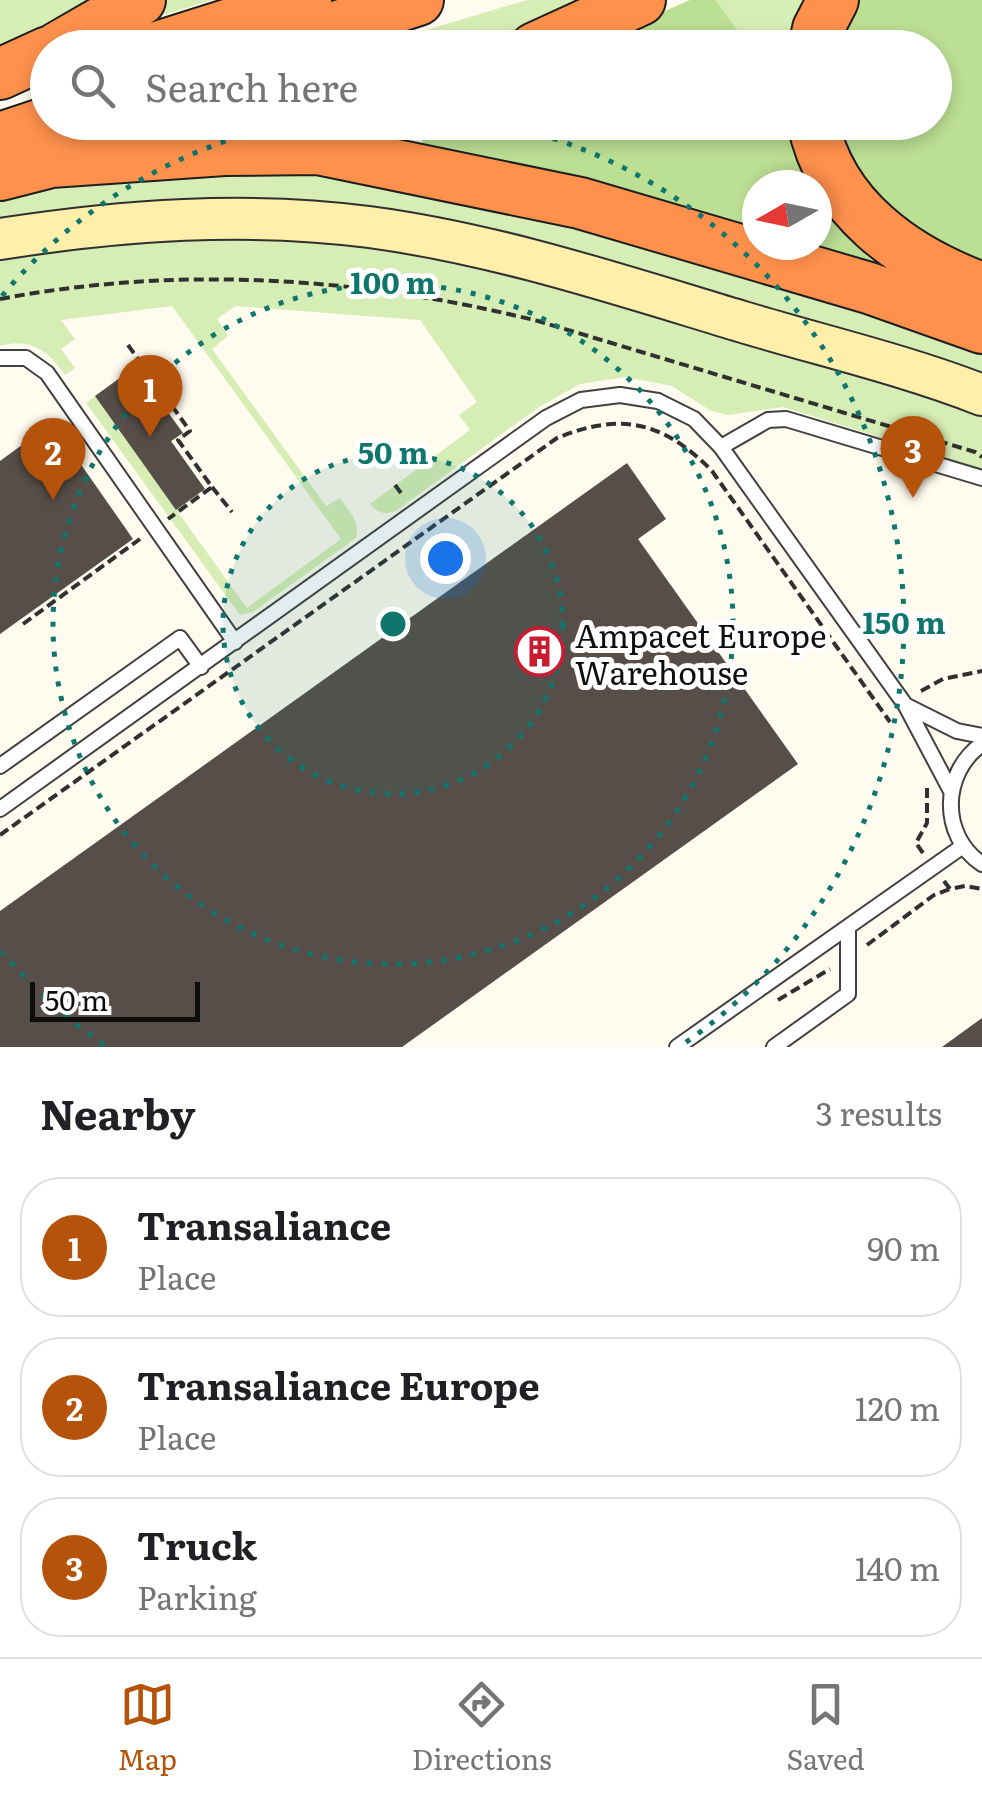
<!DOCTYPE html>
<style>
body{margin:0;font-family:Literata,serif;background:#f6f6f6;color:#202124}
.compass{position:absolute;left:742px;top:170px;width:90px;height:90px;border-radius:50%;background:#fff;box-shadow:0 5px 15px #0003;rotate:261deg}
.scale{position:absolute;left:30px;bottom:25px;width:170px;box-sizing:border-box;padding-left:10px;border:5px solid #0e0e0e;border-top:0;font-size:28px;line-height:35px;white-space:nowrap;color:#0e0e0e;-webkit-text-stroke:8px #fff;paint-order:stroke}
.you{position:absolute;left:445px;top:558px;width:35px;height:35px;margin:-25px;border:8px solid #fff;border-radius:50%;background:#1a73e8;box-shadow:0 0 0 15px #1a73e833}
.badge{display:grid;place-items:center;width:65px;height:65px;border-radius:50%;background:#b45309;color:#fff;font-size:32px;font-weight:700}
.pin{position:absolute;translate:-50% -82px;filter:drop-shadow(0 2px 5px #0008)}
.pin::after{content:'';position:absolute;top:52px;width:35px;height:30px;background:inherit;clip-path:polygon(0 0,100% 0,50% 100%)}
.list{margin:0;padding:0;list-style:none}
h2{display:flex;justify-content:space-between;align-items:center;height:130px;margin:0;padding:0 40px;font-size:42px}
h2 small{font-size:32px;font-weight:400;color:#757577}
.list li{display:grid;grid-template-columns:65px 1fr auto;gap:30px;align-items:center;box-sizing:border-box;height:140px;margin:0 20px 20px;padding:0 20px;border:2px solid #e0e0e0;border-radius:40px}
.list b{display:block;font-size:38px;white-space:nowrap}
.list p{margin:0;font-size:32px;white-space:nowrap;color:#757577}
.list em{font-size:32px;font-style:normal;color:#757577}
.icon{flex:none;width:55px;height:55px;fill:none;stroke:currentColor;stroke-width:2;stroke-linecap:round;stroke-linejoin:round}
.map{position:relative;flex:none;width:982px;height:1047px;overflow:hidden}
.search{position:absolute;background:#fff;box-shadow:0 5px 15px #0003;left:30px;right:30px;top:30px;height:110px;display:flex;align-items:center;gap:25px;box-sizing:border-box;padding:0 35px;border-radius:55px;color:#757577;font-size:38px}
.sheet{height:610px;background:#fff}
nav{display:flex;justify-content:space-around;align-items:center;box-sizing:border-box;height:140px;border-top:2px solid #e0e0e0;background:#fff;font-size:28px;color:#757577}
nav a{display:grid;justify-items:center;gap:5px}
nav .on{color:#b45309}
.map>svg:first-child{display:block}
.green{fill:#d6edb5}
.forest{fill:#bbdf93}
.building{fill:#584e49}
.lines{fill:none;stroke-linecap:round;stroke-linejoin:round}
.service-casing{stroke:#414141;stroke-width:18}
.secondary-casing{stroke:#303030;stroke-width:44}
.motorway-casing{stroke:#1f1f1f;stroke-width:54}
.path{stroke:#303030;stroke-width:4;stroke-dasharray:10 5;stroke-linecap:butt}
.service{stroke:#fff;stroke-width:14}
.secondary{stroke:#ffefaa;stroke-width:40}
.motorway{stroke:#ff914d;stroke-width:50}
.ring{fill:none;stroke:#0f766e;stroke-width:5;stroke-dasharray:5 10}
.labels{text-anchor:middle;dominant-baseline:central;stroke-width:10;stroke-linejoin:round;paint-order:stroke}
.poi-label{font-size:32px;fill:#0e0e0e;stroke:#fff;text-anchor:start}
.centre{fill:#0f766e;stroke:#fff;stroke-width:5}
.ring-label{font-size:30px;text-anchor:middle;font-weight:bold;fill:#0f766e;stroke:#fff;stroke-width:10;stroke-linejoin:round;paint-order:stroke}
</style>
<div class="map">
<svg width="982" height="1047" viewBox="0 0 982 1047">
<rect width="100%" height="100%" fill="#fffbef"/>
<path class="green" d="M 0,0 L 114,0 L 0,53 Z
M 163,0 L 212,0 L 132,25 Z
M 527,0 L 598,0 L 501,47 L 366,48 Z
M 716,0 L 818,0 L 802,48 L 749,47 Z
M 122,123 L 243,123 L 98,140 L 97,132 Z
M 250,164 L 366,174 L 614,233 L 982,349 L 982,382 L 470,233 L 0,226 L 0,187 Z
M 214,230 L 467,257 L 982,408 L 982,469 L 783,407 L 728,415 L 711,411 L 672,386 L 626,377 L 580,384 L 539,407 L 396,511 C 384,515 378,513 370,504 L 470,430 L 459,415 L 477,402 L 420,320 L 235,306 L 217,319 L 228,336 L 212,349 L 326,506 L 340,498 C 349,511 361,523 356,538 L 253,612 L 240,615 L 86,403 L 135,367 L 183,433 L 171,442 L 205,489 L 177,511 L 247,608 L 341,539 L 172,306 L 61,320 L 75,339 L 61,349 L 75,368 L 65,375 C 49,351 29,337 0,346 L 0,251 Z"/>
<path class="forest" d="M 690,0 L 716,0 L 749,47 L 581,48 Z
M 846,0 L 982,0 L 982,260 L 978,264 L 961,261 L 860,186 L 831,123 L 934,122 L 934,48 L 830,48 Z
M 423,123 L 789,123 L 803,173 L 814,185 L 757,185 L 757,236 L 422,150 Z
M 817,189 L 877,254 L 878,263 L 855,266 L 785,245 L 817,245 Z"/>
<path class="building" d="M 135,367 L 183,433 L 171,441 L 205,489 L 176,510 L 95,396 Z
M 52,423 L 133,539 L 0,634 L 0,461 Z
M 627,463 L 666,519 L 638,539 L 798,764 L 402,1047 L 0,1047 L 0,911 Z
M 982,1018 L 982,1047 L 942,1047 Z"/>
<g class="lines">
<defs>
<path id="service" d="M 0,358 L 26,358 L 47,373 L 235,642
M 721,447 L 768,420 L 786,419 L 982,478
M 907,706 L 957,731 L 982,736
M 982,744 C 941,773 940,836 982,864
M 0,766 L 180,638 L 201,667
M 0,809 L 546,418 L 581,400 L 620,395 L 658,401 L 694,419 L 721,447 L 906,706 L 951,791
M 677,1047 L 963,846
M 774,1047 L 848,994 L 848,927"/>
<path id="secondary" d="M 0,239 C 122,220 246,211 369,227 C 497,244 620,285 743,322 C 823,346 905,365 982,395"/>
<path id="motorway" d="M 57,48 L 140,0
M 154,48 L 306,0
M 271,48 L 418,0
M 535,48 L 640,0
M 814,48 L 818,29 L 833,0
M 0,74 L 48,52
M 813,122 C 830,208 905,260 982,288
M 0,138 L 48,122
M 0,175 L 51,162 L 224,150 L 318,149 L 580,203 L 869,288 L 982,328"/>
</defs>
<use href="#service" class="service-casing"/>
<use href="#secondary" class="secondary-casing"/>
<use href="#motorway" class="motorway-casing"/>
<path class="path" d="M 0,299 C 180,265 361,277 538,321 L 975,452 L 982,457
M 128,345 L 190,431 L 178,440 L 212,487 L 168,519
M 395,485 L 404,497
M 212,487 L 232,512
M 23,624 L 140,539
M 921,691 L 943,679 L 982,671
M 0,835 L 557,438 C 621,412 663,421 712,471 L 890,722
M 923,853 L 916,843 L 927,823 L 927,788
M 944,881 L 950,889 L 965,886 L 982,889
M 867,945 L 934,895 L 950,889
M 778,1000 L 830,969"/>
<use href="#service" class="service"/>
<use href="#secondary" class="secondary"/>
<use href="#motorway" class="motorway"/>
</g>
<circle cx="393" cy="624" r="170" fill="#0f766e" fill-opacity=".12"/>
<g class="ring">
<circle cx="393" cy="624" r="170"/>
<circle cx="393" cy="624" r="340"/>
<path d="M104 1045A511 511 0 0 1 2 952M2 296A511 511 0 0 1 291 123M495 123A511 511 0 0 1 682 1045"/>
</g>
<defs>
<symbol id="building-ring" viewBox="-11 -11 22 22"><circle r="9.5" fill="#fff" stroke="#c91b31" stroke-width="1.5"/><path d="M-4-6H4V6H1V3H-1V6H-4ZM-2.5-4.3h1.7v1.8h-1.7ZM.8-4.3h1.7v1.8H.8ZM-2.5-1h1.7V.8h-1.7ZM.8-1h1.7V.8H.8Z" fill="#c91b31"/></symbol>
</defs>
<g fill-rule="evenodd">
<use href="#building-ring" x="512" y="624" width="55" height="55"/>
</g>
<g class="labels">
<g class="poi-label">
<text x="575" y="634">Ampacet Europe<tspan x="575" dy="37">Warehouse</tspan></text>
</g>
</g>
<circle cx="393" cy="624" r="15" class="centre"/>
<g class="ring-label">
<text x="393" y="294">100 m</text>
<text x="393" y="464">50 m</text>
<text x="904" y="634">150 m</text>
</g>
</svg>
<svg class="compass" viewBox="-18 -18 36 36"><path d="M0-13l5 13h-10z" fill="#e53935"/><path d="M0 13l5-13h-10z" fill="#757577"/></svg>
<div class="scale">50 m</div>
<div class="you"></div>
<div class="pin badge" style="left:150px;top:437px">1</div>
<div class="pin badge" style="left:53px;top:500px">2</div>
<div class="pin badge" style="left:913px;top:498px">3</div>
<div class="search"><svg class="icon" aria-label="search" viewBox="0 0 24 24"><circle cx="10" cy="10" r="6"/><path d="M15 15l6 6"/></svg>Search here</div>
</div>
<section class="sheet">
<h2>Nearby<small>3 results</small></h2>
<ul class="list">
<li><span class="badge">1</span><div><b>Transaliance</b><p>Place</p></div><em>90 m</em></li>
<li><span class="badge">2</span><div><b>Transaliance Europe</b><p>Place</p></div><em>120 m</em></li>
<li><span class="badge">3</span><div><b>Truck</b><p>Parking</p></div><em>140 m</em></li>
</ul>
</section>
<nav>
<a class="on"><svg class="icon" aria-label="map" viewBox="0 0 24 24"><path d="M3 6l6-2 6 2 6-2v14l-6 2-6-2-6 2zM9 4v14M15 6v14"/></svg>Map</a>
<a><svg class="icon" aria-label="directions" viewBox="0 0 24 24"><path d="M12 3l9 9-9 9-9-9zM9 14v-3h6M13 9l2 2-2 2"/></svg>Directions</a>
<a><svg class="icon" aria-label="saved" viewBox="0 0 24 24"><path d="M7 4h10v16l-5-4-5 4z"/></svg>Saved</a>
</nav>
